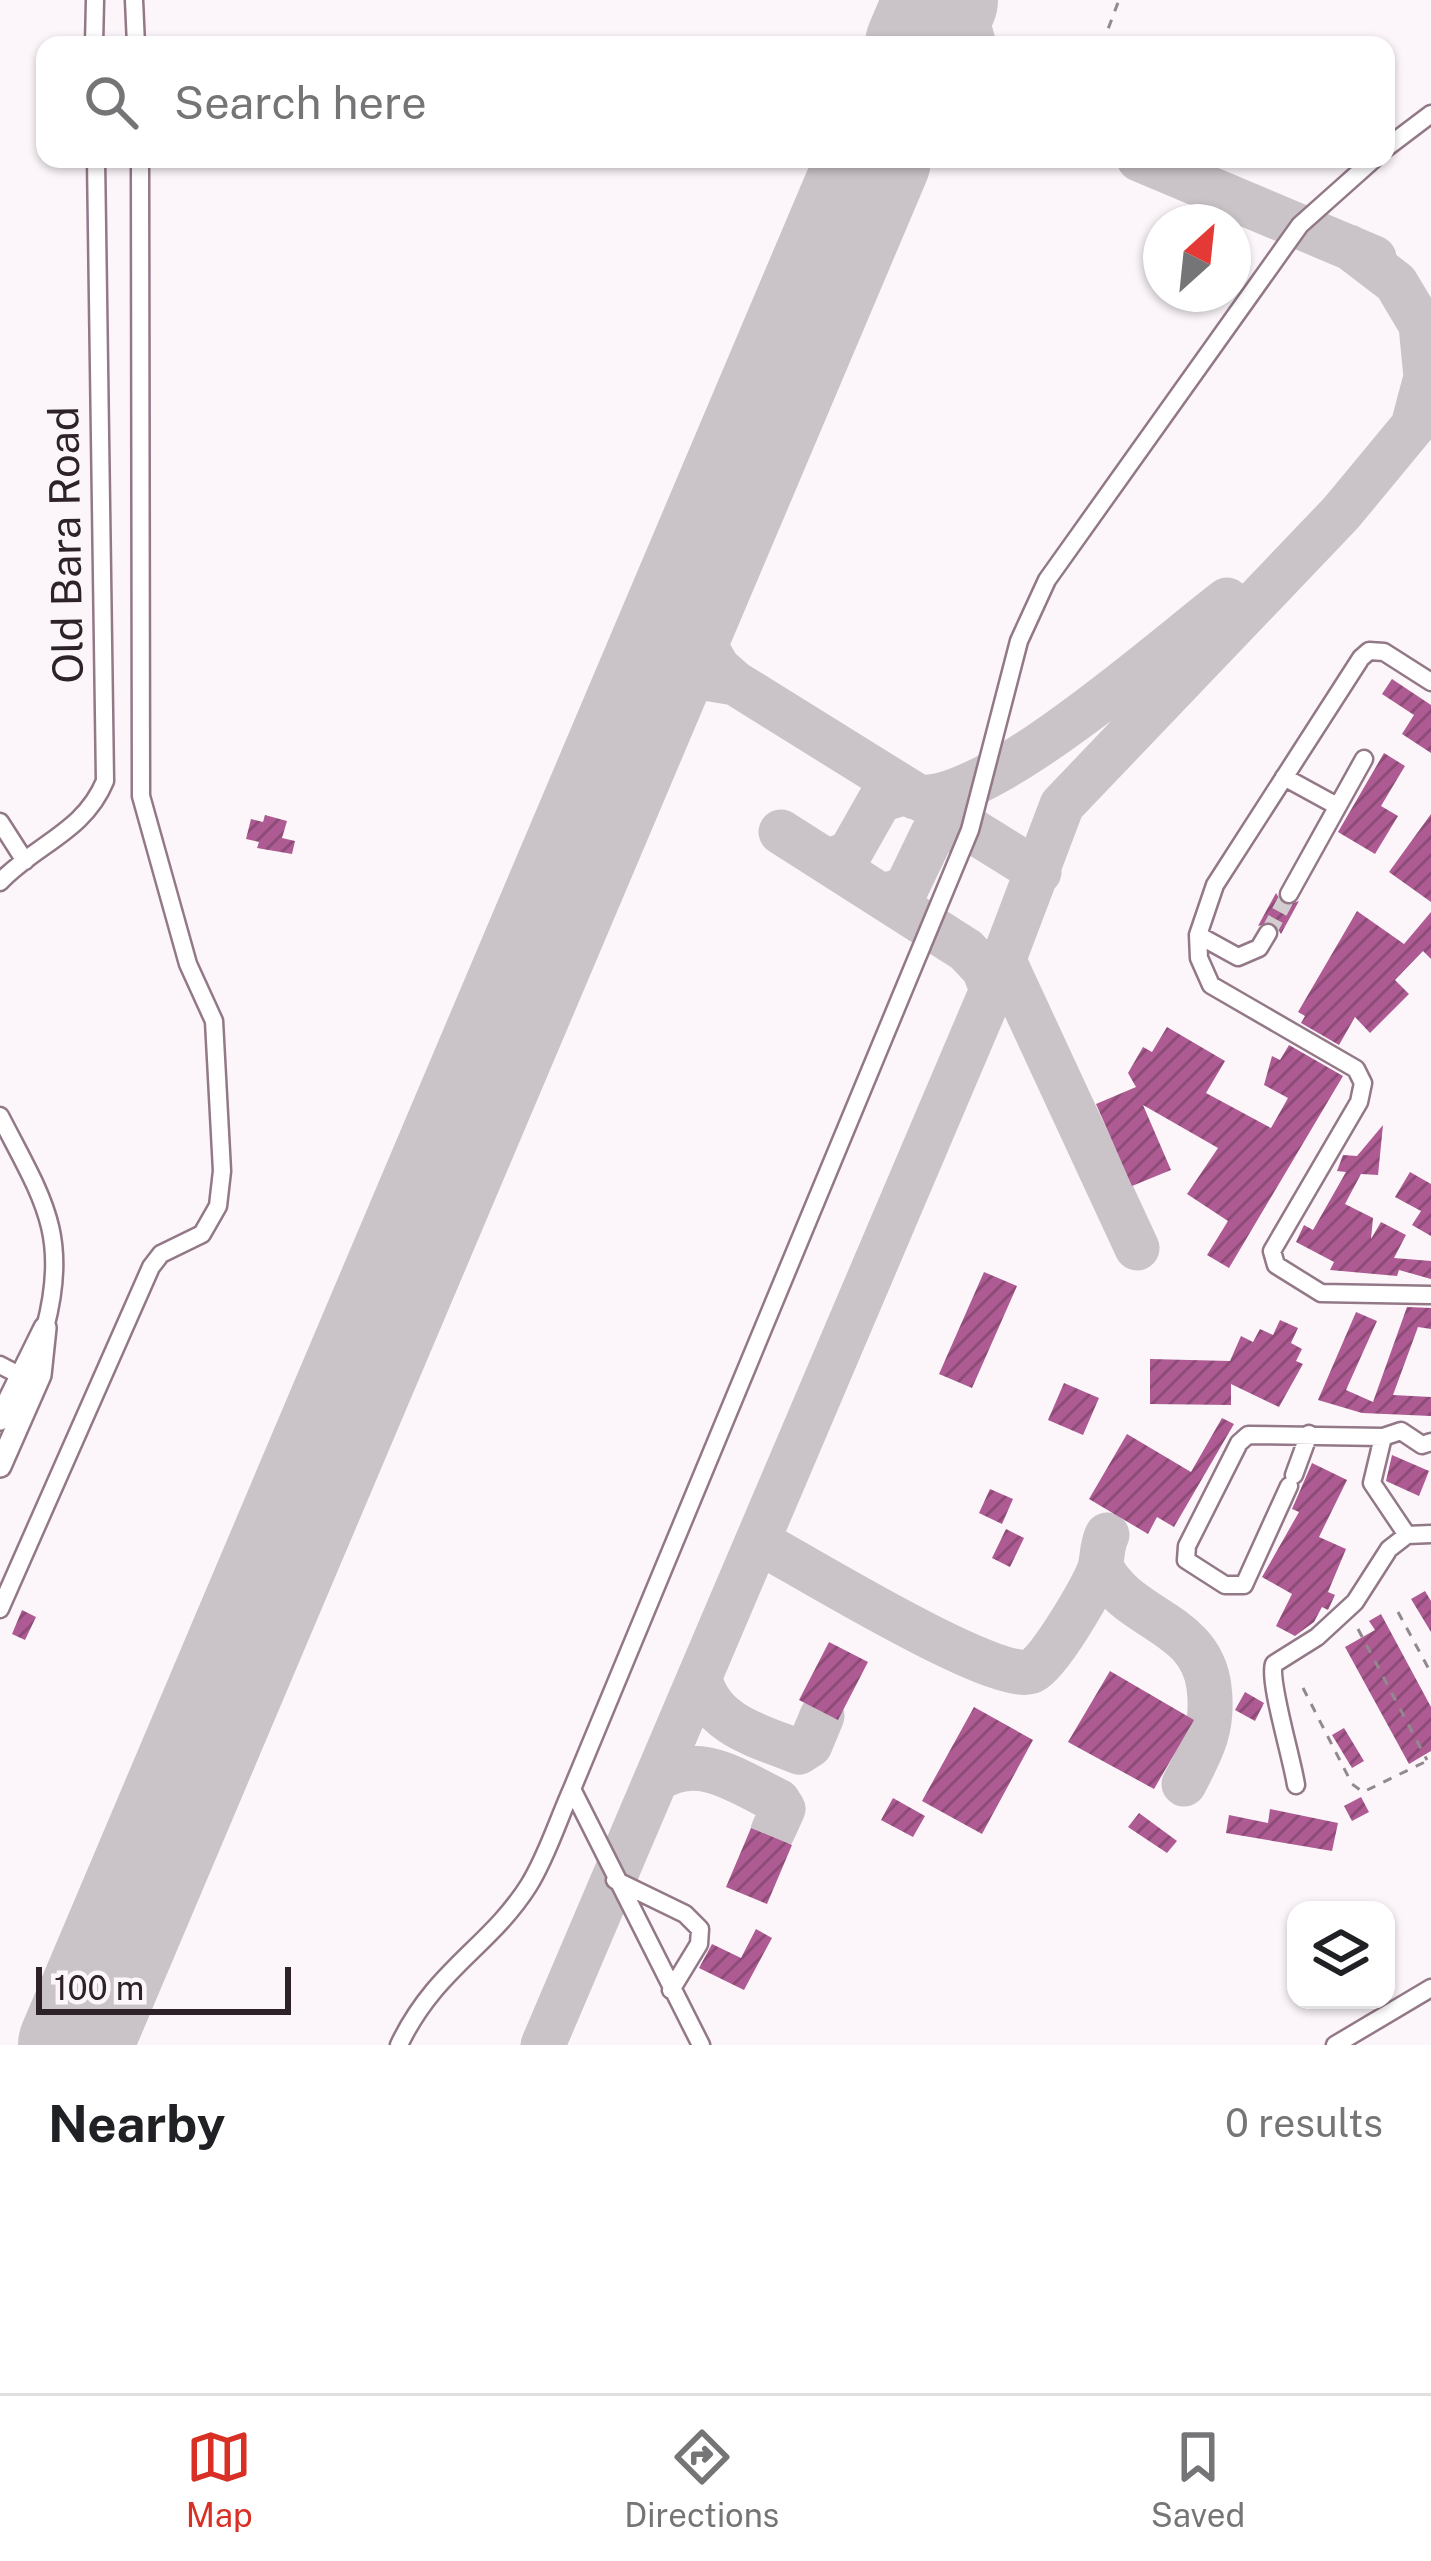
<!DOCTYPE html>
<style>
body{margin:0;font-family:"Public Sans",sans-serif;background:#f2f2f2;color:#202124}
.controls{position:absolute;right:36px;bottom:36px;display:grid;overflow:hidden;border-radius:24px;box-shadow:0 3px 9px #0004}
.controls button{width:108px;height:108px;display:grid;place-items:center;padding:0;border:0;border-bottom:3px solid #e0e0e0;background:#fff;color:#202124;font:60px sans-serif}
.compass{position:absolute;left:1143px;top:204px;width:108px;height:108px;border-radius:50%;background:#fff;box-shadow:0 3px 9px #0004;rotate:27deg}
.scale{position:absolute;left:36px;bottom:30px;width:255px;box-sizing:border-box;padding-left:12px;border:6px solid #2d2228;border-top:0;font-size:33px;line-height:42px;white-space:nowrap;color:#2d2228;-webkit-text-stroke:9px #fcf6fa;paint-order:stroke}
.list{margin:0;padding:0;list-style:none}
h2{display:flex;justify-content:space-between;align-items:center;height:156px;margin:0;padding:0 48px;font-size:51px}
h2 small{font-size:39px;font-weight:400;color:#757577}
.icon{flex:none;width:66px;height:66px;fill:none;stroke:currentColor;stroke-width:2;stroke-linecap:round;stroke-linejoin:round}
.map{position:relative;flex:none;width:1431px;height:2045px;overflow:hidden}
.search{position:absolute;background:#fff;box-shadow:0 3px 9px #0004;left:36px;right:36px;top:36px;height:132px;display:flex;align-items:center;gap:30px;box-sizing:border-box;padding:0 42px;border-radius:24px;color:#757577;font-size:45px}
.sheet{height:348px;background:#fff}
nav{display:flex;justify-content:space-around;align-items:center;box-sizing:border-box;height:168px;border-top:3px solid #e0e0e0;background:#fff;font-size:33px;color:#757577}
nav a{display:grid;justify-items:center;gap:6px}
nav .on{color:#d93025}
.map>svg:first-child{display:block}
.lines{fill:none;stroke-linecap:round;stroke-linejoin:round}
.taxiway{stroke:#cac3c8;stroke-width:45}
.runway{stroke:#cac3c8;stroke-width:114}
.building{fill:url(#building-hatch)}
.minor-tunnel{stroke:#d3ccd0;stroke-width:16;stroke-dasharray:16 8;stroke-linecap:butt}
.minor-casing{stroke:#937888;stroke-width:21}
.major-casing{stroke:#937888;stroke-width:26}
.path{stroke:#91898e;stroke-width:3;stroke-dasharray:9 9;stroke-linecap:butt}
.minor{stroke:#fff;stroke-width:16}
.major{stroke:#fff;stroke-width:21}
.labels{text-anchor:middle;dominant-baseline:central;stroke-width:9;stroke-linejoin:round;paint-order:stroke}
.street-label{font-size:42px;fill:#2d2228;stroke:#fcf6fa}
</style>
<div class="map">
<svg width="1431" height="2045" viewBox="0 0 1431 2045">
<defs>
<pattern id="building-hatch" width="6" height="6" patternUnits="userSpaceOnUse" patternTransform="scale(3)"><rect width="6" height="6" fill="#ad5b92"/><path d="M-1 1l2-2M0 6l6-6M5 7l2-2" fill="none" stroke="#8d4b77"/></pattern>
</defs>
<rect width="100%" height="100%" fill="#fcf6fa"/>
<g class="lines">
<path class="taxiway" d="M 961,0 L 974,45
M 1139,159 L 1374,258
M 859,196 L 891,159
M 683,608 L 718,668 L 735,683 L 1039,872
M 654,676 L 674,673 L 735,683
M 915,797 C 986,808 1165,647 1227,600
M 781,832 L 966,950 L 984,969 L 992,990
M 829,861 L 850,853 L 880,800 L 907,792
M 883,896 L 906,889 L 932,835 L 960,824
M 1004,961 L 1137,1248
M 759,1542 C 800,1564 1000,1687 1032,1671 C 1050,1662 1091,1590 1099,1571 C 1103,1560 1101,1547 1107,1535
M 1101,1567 C 1128,1621 1201,1621 1209,1687 C 1214,1727 1203,1748 1184,1784
M 700,1679 C 711,1725 759,1736 799,1752 L 810,1745 L 822,1716
M 658,1779 C 699,1752 738,1782 778,1801 L 783,1809 L 773,1831
M 543,2045 L 992,990 L 1062,805 L 1341,513 L 1413,426 L 1426,377 L 1421,325 L 1396,283 L 1349,247"/>
<path class="runway" d="M 922,45 L 941,0
M 75,2045 L 874,159"/>
</g>
<path class="building" d="M 1392,679 L 1431,705 L 1431,753 L 1402,734 L 1414,715 L 1382,694 Z
M 1384,753 L 1405,766 L 1381,806 L 1398,816 L 1375,854 L 1338,832 Z
M 1431,814 L 1431,902 L 1389,872 Z
M 265,815 L 287,821 L 282,838 L 295,841 L 292,854 L 257,848 L 259,842 L 246,839 L 251,819 L 263,822 Z
M 1276,893 L 1284,906 L 1299,901 L 1281,934 L 1273,922 L 1258,926 Z
M 1357,911 L 1404,944 L 1431,912 L 1431,959 L 1423,951 L 1395,980 L 1409,994 L 1370,1033 L 1355,1017 L 1339,1045 L 1301,1023 L 1305,1016 L 1298,1012 Z
M 1167,1027 L 1225,1061 L 1206,1093 L 1271,1128 L 1288,1098 L 1264,1085 L 1272,1056 L 1280,1060 L 1289,1045 L 1343,1076 L 1229,1268 L 1207,1255 L 1228,1221 L 1187,1194 L 1218,1148 L 1143,1105 L 1171,1170 L 1132,1186 L 1096,1104 L 1136,1087 L 1128,1073 L 1143,1047 L 1152,1052 Z
M 1383,1125 L 1378,1175 L 1361,1174 L 1345,1204 L 1373,1218 L 1371,1239 L 1381,1222 L 1406,1235 L 1394,1258 L 1431,1261 L 1431,1279 L 1399,1270 L 1397,1276 L 1330,1270 L 1334,1262 L 1296,1242 L 1304,1225 L 1313,1230 L 1346,1172 L 1337,1171 L 1343,1155 L 1357,1156 Z
M 1410,1172 L 1431,1184 L 1431,1236 L 1412,1225 L 1421,1211 L 1395,1197 Z
M 984,1272 L 1017,1286 L 972,1388 L 939,1374 Z
M 1407,1307 L 1431,1308 L 1431,1329 L 1418,1327 L 1393,1395 L 1431,1397 L 1431,1416 L 1362,1413 L 1318,1400 L 1356,1312 L 1377,1321 L 1346,1390 L 1373,1402 Z
M 1280,1320 L 1298,1328 L 1291,1343 L 1302,1349 L 1296,1361 L 1303,1364 L 1279,1407 L 1231,1384 L 1231,1405 L 1150,1404 L 1150,1359 L 1230,1361 L 1241,1336 L 1253,1342 L 1260,1329 L 1273,1335 Z
M 1064,1383 L 1099,1398 L 1083,1435 L 1048,1420 Z
M 1222,1418 L 1234,1424 L 1174,1527 L 1157,1517 L 1148,1534 L 1089,1499 L 1127,1434 L 1191,1472 Z
M 1392,1455 L 1429,1471 L 1419,1496 L 1386,1481 Z
M 1312,1463 L 1347,1480 L 1319,1537 L 1346,1549 L 1328,1592 L 1335,1595 L 1328,1610 L 1322,1607 L 1314,1622 L 1295,1636 L 1276,1626 L 1292,1594 L 1262,1577 L 1299,1512 L 1292,1509 Z
M 990,1489 L 1013,1499 L 1002,1524 L 979,1513 Z
M 1006,1529 L 1024,1538 L 1010,1567 L 992,1558 Z
M 1425,1591 L 1431,1601 L 1431,1632 L 1411,1599 Z
M 22,1610 L 36,1617 L 25,1640 L 12,1634 Z
M 1381,1614 L 1431,1707 L 1431,1751 L 1409,1764 L 1345,1647 L 1375,1630 L 1369,1621 Z
M 829,1642 L 868,1662 L 838,1720 L 799,1700 Z
M 1110,1671 L 1194,1720 L 1154,1789 L 1068,1742 Z
M 1245,1692 L 1264,1703 L 1255,1721 L 1235,1710 Z
M 974,1707 L 1033,1740 L 982,1834 L 922,1801 Z
M 1344,1728 L 1364,1761 L 1352,1768 L 1332,1735 Z
M 1361,1797 L 1369,1812 L 1352,1821 L 1344,1806 Z
M 893,1798 L 925,1816 L 913,1837 L 881,1820 Z
M 1270,1809 L 1338,1823 L 1332,1851 L 1226,1833 L 1229,1815 L 1268,1823 Z
M 1139,1813 L 1177,1841 L 1167,1853 L 1128,1827 Z
M 751,1828 L 792,1845 L 767,1904 L 726,1887 Z
M 756,1929 L 772,1938 L 744,1990 L 699,1968 L 712,1944 L 741,1958 Z"/>
<g class="lines">
<path class="minor-tunnel" d="M 1268,933 L 1289,894"/>
<defs>
<path id="minor" d="M 134,0 L 136,45
M 94,45 L 95,0
M 1386,148 L 1431,114
M 1431,682 L 1384,652 L 1369,651 L 1361,658 L 1215,885 L 1198,935 L 1199,958 L 1211,985 L 1356,1069 L 1363,1083 L 1359,1102 L 1272,1251 L 1276,1265 L 1321,1293 L 1431,1295
M 1284,777 L 1337,806
M 0,822 L 25,861
M 0,882 C 36,844 84,832 105,781 L 96,159
M 1289,894 L 1364,759
M 1198,935 L 1238,957 L 1259,948 L 1268,933
M 0,1116 C 42,1198 70,1234 45,1328
M 0,1365 L 19,1375
M 1383,1437 L 1372,1483 L 1407,1535
M 1294,1475 L 1309,1434
M 1289,1486 L 1244,1585 L 1225,1585 L 1186,1560 L 1187,1546 L 1239,1443 L 1248,1435 L 1383,1437 L 1401,1431 L 1422,1445 L 1431,1442
M 0,1609 L 151,1267 L 161,1254 L 202,1234 L 218,1206 L 222,1171 L 214,1021 L 188,964 L 141,796 L 140,159
M 1296,1785 C 1292,1758 1268,1680 1274,1664 L 1317,1637 L 1355,1602 L 1389,1549 L 1407,1535 L 1431,1534
M 572,1789 L 701,2045
M 615,1880 L 685,1914 L 700,1929 L 699,1944 L 671,1990
M 399,2045 C 435,1969 490,1947 529,1885 C 547,1856 558,1820 572,1789 L 970,830 L 1019,641 L 1047,580 L 1300,225 L 1374,159
M 1335,2045 L 1431,1988"/>
<path id="major" d="M 0,1419 L 45,1328
M 0,1466 L 40,1375 L 45,1328"/>
</defs>
<use href="#minor" class="minor-casing"/>
<use href="#major" class="major-casing"/>
<path class="path" d="M 1102,45 L 1119,0
M 1398,1612 L 1431,1673
M 1358,1629 L 1427,1760
M 1303,1688 L 1352,1784 L 1363,1792 L 1431,1759"/>
<use href="#minor" class="minor"/>
<use href="#major" class="major"/>
</g>
<g class="labels">
<g class="street-label">
<text transform="translate(65 545) rotate(-91)">Old Bara Road</text>
</g>
</g>
</svg>
<div class="controls">
<button><svg class="icon" aria-label="layers" viewBox="0 0 24 24"><path d="M12 4l9 5-9 5-9-5zM3 14l9 5 9-5"/></svg></button>
</div>
<svg class="compass" viewBox="-18 -18 36 36"><path d="M0-13l5 13h-10z" fill="#e53935"/><path d="M0 13l5-13h-10z" fill="#757577"/></svg>
<div class="scale">100 m</div>
<div class="search"><svg class="icon" aria-label="search" viewBox="0 0 24 24"><circle cx="10" cy="10" r="6"/><path d="M15 15l6 6"/></svg>Search here</div>
</div>
<section class="sheet">
<h2>Nearby<small>0 results</small></h2>
<ul class="list">
</ul>
</section>
<nav>
<a class="on"><svg class="icon" aria-label="map" viewBox="0 0 24 24"><path d="M3 6l6-2 6 2 6-2v14l-6 2-6-2-6 2zM9 4v14M15 6v14"/></svg>Map</a>
<a><svg class="icon" aria-label="directions" viewBox="0 0 24 24"><path d="M12 3l9 9-9 9-9-9zM9 14v-3h6M13 9l2 2-2 2"/></svg>Directions</a>
<a><svg class="icon" aria-label="saved" viewBox="0 0 24 24"><path d="M7 4h10v16l-5-4-5 4z"/></svg>Saved</a>
</nav>
